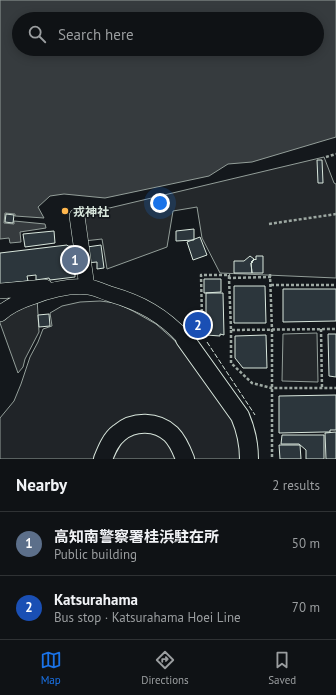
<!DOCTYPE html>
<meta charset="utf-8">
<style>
body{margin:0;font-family:"PT Sans","Noto Sans JP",sans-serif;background:#1d2022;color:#f1f3f6}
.you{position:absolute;left:160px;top:203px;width:14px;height:14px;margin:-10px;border:3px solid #fff;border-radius:50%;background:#1a73e8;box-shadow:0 0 0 6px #1a73e833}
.badge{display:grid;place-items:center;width:26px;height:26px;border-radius:50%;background:#1a73e8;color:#fff;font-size:13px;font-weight:700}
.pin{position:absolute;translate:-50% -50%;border:2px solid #fff;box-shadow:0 1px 4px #0006}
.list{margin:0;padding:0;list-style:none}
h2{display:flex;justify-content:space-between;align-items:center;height:52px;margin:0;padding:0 16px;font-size:17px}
h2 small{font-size:13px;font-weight:400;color:#9b9ea0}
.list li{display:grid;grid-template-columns:26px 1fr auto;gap:12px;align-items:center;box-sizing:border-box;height:64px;padding:0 16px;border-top:1px solid #2f3234}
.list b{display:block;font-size:15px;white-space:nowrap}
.list p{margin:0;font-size:13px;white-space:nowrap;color:#9b9ea0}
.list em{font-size:13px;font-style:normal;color:#9b9ea0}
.icon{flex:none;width:22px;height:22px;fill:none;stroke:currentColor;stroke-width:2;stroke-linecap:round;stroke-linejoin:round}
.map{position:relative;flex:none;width:336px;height:459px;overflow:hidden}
.search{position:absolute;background:#0f1215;box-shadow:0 2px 10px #0003;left:12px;right:12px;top:12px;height:44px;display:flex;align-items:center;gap:10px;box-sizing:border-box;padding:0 14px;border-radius:22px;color:#9b9ea0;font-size:15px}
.sheet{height:180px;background:#0f1215}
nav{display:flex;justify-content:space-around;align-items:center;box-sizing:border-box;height:56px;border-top:1px solid #2f3234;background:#0f1215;font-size:11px;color:#9b9ea0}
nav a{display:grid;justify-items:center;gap:2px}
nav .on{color:#1a73e8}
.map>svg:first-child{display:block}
.green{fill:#202428;stroke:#939e99}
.parking{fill:#24282b;stroke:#939e99}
.water{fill:#363b3e;stroke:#939e99;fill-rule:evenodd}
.building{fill:#2c363c;stroke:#d8e6dc}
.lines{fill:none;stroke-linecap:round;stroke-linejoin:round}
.minor-casing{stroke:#d8e6dc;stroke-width:16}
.major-casing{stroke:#d8e6dc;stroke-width:20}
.path{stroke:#9da8a2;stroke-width:2.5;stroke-dasharray:3 2;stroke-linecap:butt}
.minor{stroke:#14181c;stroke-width:15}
.major{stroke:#14181c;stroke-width:18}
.fence{stroke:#d8e6dc;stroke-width:1;stroke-dasharray:5 2;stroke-linecap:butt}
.poi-dot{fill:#ffb74d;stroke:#14181c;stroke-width:1.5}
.labels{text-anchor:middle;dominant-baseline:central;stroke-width:3;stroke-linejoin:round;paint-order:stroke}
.poi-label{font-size:12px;font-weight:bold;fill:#d8e6dc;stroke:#14181c;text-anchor:start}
</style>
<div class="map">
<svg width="336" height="459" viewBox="0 0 336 459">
<rect width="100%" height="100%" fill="#14181c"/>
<path class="green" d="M 100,301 L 116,303 L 133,311 L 156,324 L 173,339 L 192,360 L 236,421 L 247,459 L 0,459 L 0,418 L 14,401 L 21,384 L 30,357 L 38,342 L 43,329 L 52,326 L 50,313 L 62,306 L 80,302 Z"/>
<path class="parking" d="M 324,157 L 334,183 L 336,184 L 336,278 L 220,273 L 202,238 L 197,207 L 173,211 L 167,247 L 107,269 L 102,239 L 84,241 L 80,215 Z
M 37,298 L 39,332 L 25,359 L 23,367 L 18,373 L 0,323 L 0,318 Z
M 317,333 L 318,382 L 282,381 L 283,334 Z"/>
<path class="water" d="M 0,0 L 336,0 L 336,137 L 252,162 L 228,164 L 209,176 L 105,198 L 64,194 L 50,196 L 38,207 L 44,218 L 15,216 L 15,214 L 5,213 L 4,223 L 14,224 L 14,221 L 45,224 L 46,228 L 20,232 L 21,242 L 10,243 L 9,238 L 0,239 ZM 19,19 L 317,19 L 317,49 L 19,49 Z"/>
<path class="building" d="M 317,160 L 322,160 L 323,183 L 318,183 Z
M 6,214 L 14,215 L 13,223 L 5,222 Z
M 194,229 L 194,240 L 176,241 L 176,231 Z
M 54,231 L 55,243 L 25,247 L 23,234 Z
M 200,237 L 207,255 L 193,260 L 187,242 Z
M 67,245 L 68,246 L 72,246 L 73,250 L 74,250 L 76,267 L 75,268 L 75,277 L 50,280 L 49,278 L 36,280 L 36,275 L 27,276 L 28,281 L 0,284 L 0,253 Z
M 101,245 L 104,268 L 97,269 L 97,262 L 86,263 L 87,247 Z
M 250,256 L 254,259 L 251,262 L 253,262 L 251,263 L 252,273 L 234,273 L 234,261 L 244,261 Z
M 256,256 L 263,256 L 263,273 L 252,273 L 251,263 L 255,259 L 256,260 Z
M 204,279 L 221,279 L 221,292 L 204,293 Z
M 234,286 L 265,286 L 266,323 L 234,323 Z
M 283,289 L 336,289 L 336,321 L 283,322 Z
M 206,293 L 223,293 L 224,335 L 220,334 L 220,336 L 206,335 Z
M 49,314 L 50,326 L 39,327 L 38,315 Z
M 328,334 L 336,334 L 336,377 L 329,376 Z
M 266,335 L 267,368 L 243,368 L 235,358 L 235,336 Z
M 336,395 L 336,430 L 330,430 L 330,432 L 324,432 L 279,433 L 279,396 Z
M 336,432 L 336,459 L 326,459 L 325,433 Z
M 282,435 L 324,435 L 324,459 L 306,459 L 306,450 L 299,444 L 281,444 Z
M 279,445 L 300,445 L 301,459 L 280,459 Z"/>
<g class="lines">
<defs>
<path id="minor" d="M 77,216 L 87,287
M 0,291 L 45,287
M 0,314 C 10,305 20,301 32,297 C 50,290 70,285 89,287 C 96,288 104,292 110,294 C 141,303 163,315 185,339"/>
<path id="major" d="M 185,339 L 240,416 C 246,430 249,444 249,459
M 103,459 C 107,449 111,439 119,433 C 134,420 157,421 171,434 C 178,441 182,451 185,459"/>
</defs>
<use href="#minor" class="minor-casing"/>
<use href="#major" class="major-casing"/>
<path class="path" d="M 326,157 L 336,154
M 269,224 L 336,214
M 270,274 L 272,330 L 272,459
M 271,277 L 229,278 L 231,330 L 336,329
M 271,285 L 336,285
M 202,317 L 201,275 L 229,275 L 229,278
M 321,329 L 322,388
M 231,330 L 231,363 L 252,383 L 271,388 L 336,388"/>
<use href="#minor" class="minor"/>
<use href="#major" class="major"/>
<path class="fence" d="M 207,342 L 255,415"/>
</g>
<circle class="poi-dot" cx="65" cy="211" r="4"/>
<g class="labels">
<g class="poi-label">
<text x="73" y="211">戎神社</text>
</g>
</g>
</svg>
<div class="you"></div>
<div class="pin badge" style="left:75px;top:260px;background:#5c6f8a">1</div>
<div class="pin badge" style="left:198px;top:325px;background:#1a4fb4">2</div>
<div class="search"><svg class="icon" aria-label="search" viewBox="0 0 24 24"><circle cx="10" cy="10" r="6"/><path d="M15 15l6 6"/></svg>Search here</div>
</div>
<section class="sheet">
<h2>Nearby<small>2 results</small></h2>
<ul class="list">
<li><span class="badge" style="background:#5c6f8a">1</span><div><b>高知南警察署桂浜駐在所</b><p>Public building</p></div><em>50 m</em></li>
<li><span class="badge" style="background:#1a4fb4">2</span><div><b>Katsurahama</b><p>Bus stop · Katsurahama Hoei Line</p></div><em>70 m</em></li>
</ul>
</section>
<nav>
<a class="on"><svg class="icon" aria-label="map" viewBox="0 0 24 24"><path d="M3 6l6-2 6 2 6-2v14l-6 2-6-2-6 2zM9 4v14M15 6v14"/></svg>Map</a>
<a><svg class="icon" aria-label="directions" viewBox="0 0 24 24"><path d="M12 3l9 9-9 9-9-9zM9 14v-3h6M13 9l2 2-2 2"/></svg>Directions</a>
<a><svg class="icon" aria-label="saved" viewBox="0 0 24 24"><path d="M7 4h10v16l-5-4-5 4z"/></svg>Saved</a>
</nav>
